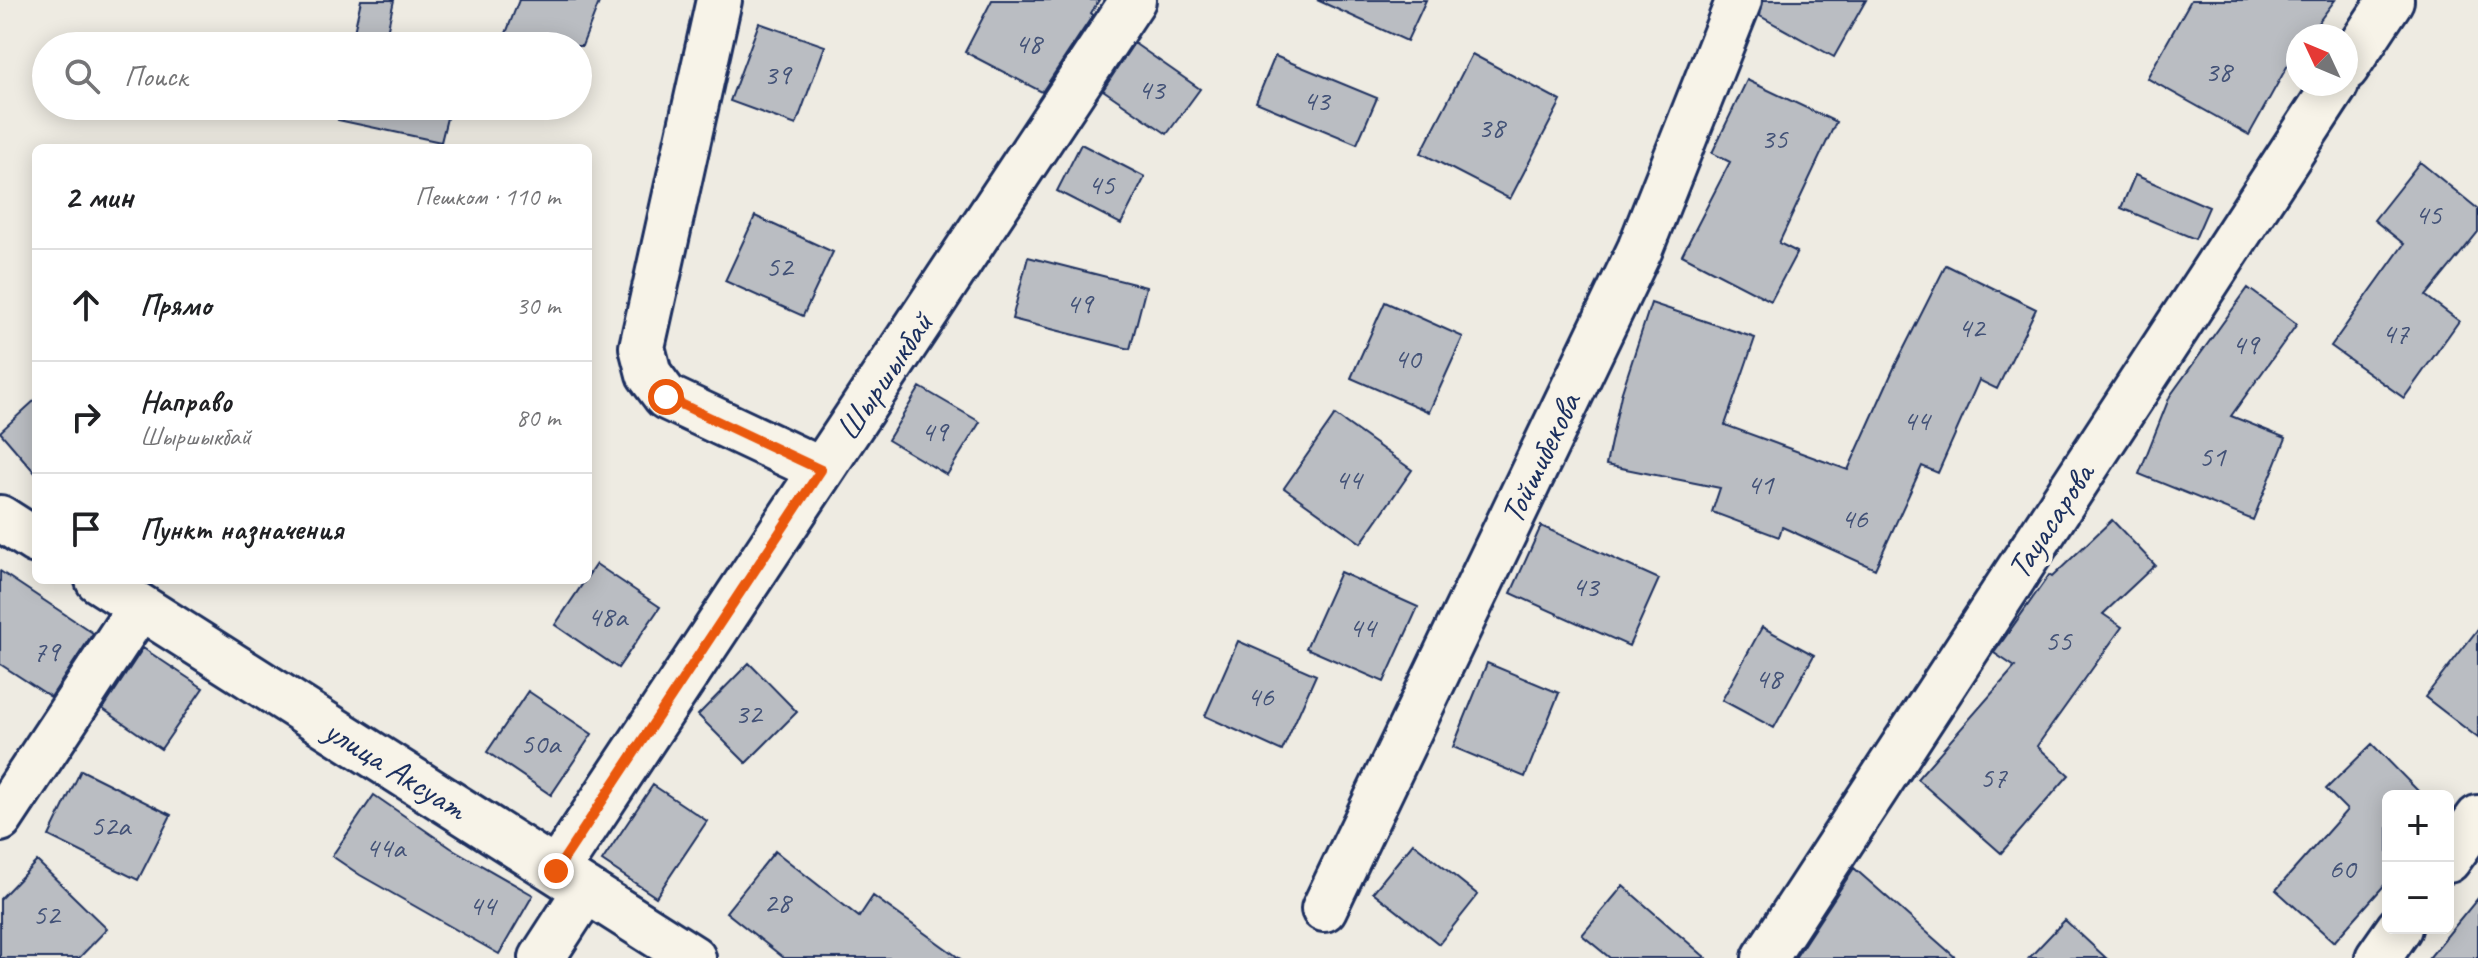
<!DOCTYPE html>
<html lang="ru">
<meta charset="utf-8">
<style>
body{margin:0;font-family:Caveat,sans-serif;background:#f2f2f2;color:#202124}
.controls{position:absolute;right:24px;bottom:24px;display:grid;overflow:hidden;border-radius:12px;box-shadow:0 4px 20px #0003}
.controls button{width:72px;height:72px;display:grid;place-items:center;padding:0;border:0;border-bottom:2px solid #e0e0e0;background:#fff;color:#202124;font:40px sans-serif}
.compass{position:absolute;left:2286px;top:24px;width:72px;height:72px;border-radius:50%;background:#fff;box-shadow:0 4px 20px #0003;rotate:314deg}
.stop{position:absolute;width:24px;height:24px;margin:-18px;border:6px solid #ea580c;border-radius:50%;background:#fff}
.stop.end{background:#ea580c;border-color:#fff;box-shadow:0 2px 8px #0008}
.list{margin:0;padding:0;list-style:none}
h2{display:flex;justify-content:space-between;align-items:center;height:104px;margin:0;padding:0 32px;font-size:34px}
h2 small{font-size:26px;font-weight:400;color:#757577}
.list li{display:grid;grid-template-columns:52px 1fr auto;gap:24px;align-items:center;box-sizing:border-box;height:112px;padding:0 32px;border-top:2px solid #e0e0e0}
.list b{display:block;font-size:30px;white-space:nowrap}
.list p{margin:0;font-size:26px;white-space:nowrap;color:#757577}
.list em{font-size:26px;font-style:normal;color:#757577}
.icon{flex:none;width:44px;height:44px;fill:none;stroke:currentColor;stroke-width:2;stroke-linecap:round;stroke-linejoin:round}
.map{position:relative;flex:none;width:2478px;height:958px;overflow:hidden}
.search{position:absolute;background:#fff;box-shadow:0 4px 20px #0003;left:32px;top:32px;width:560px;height:88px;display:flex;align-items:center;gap:20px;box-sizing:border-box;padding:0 28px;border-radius:44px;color:#757577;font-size:30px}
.panel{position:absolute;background:#fff;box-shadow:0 4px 20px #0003;left:32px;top:144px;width:560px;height:440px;border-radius:12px}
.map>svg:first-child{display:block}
.building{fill:#babdc2;stroke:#1b2f5e;stroke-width:2}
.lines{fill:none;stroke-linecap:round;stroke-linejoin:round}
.minor-casing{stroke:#1b2f5e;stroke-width:50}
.minor{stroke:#f7f3e8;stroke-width:44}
.route{stroke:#ea580c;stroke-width:10}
.labels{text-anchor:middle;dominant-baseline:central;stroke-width:8;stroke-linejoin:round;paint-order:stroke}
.number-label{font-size:30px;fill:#435277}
.street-label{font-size:34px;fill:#1b2f5e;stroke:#f7f3e8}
</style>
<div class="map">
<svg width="2478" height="958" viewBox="0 0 2478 958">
<rect width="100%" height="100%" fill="#eeebe2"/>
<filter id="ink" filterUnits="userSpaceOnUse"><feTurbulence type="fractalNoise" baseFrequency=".0125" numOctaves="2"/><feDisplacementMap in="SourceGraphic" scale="16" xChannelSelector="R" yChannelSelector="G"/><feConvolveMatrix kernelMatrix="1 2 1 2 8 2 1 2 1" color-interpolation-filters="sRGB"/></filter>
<g filter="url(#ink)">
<path class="building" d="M 361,0 L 394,0 L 384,46 L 351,46 Z
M 519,0 L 600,0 L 582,46 L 501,46 Z
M 992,0 L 1099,0 L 1091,13 L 1093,15 L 1042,92 L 965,52 Z
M 1317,0 L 1426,0 L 1407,41 Z
M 1763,0 L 1866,0 L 1834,57 L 1760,16 Z
M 2191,0 L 2335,0 L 2308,36 L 2298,36 L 2298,47 L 2249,135 L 2147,78 Z
M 759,23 L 825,46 L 796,125 L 730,101 Z
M 1134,43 L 1200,89 L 1167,134 L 1103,90 Z
M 1472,54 L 1561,101 L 1510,199 L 1421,153 Z
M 1275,56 L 1377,98 L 1357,144 L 1256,102 Z
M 1747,80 L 1836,122 L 1779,243 L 1797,252 L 1771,301 L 1682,255 L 1730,162 L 1712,153 Z
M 340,106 L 450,106 L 441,142 L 338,120 Z
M 1081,144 L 1145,177 L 1121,224 L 1057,191 Z
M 2420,162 L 2478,209 L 2478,232 L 2426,296 L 2459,321 L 2404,398 L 2331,346 L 2404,244 L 2374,220 Z
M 2135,175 L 2209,207 L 2195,239 L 2121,208 Z
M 755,216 L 833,252 L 803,316 L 725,281 Z
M 1028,257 L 1146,287 L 1130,349 L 1012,319 Z
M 1946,265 L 2036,309 L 1997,389 L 1979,380 L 1938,473 L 1922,466 L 1875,569 L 1782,527 L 1779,537 L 1712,512 L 1720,488 L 1606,465 L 1621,395 L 1651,303 L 1755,338 L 1725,425 L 1848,470 L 1894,368 Z
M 2248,288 L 2297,324 L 2231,416 L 2286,438 L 2253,520 L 2139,474 L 2170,396 Z
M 1385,302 L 1463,337 L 1429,412 L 1351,378 Z
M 920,387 L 980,422 L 947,475 L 888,440 Z
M 36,399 L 36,474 L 0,432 Z
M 1335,415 L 1412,470 L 1361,543 L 1284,488 Z
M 2112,520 L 2155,565 L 2103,614 L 2122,627 L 2037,746 L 2069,775 L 2001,853 L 1917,779 L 2015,667 L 1994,653 L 2049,575 L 2052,577 Z
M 1541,526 L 1659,579 L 1629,646 L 1511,593 Z
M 596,564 L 660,607 L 618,668 L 555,625 Z
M 0,571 L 93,633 L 51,697 L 0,664 Z
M 1340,572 L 1418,607 L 1384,682 L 1306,648 Z
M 1762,627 L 1814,655 L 1774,728 L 1722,700 Z
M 2478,629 L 2478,738 L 2425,697 Z
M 1238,641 L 1316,675 L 1282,751 L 1205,716 Z
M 143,648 L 203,688 L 161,749 L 103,709 Z
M 749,663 L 797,712 L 746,763 L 698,715 Z
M 1487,663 L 1559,693 L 1525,777 L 1453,747 Z
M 528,691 L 592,734 L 551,795 L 487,752 Z
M 2372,744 L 2423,796 L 2388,796 L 2388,881 L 2334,942 L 2276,890 L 2347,810 L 2326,789 Z
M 81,770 L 171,815 L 138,880 L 49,836 Z
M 653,785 L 707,821 L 656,897 L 602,861 Z
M 374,795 L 451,848 L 533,895 L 499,954 L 360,875 L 332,856 Z
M 1413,843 L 1478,895 L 1439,944 L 1373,892 Z
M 775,851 L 859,917 L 873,896 L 959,958 L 784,958 L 726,912 Z
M 37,861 L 107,929 L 79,958 L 0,958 L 0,899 Z
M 1854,868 L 1956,958 L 1795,958 Z
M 1623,886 L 1706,958 L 1610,958 L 1582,935 Z
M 2478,898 L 2478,958 L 2429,958 Z
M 2065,920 L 2106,958 L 2029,958 Z"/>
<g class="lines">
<defs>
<path id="minor" d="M 719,0 L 642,347 L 649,374 L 666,397 L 821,470
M 2346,68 L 2391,0
M 0,518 L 36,541
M 98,580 L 693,958
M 0,819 L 140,607
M 2448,860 L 2478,818
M 556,871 L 1133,0
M 1324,909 L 1640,249 L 1739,0
M 542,958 L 586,890
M 1765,958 L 2336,84
M 2378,958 L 2399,928"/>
</defs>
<use href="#minor" class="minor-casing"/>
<use href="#minor" class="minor"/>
</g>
</g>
<g class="lines" filter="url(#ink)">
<path class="route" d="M 556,871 L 821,470 L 666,397"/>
</g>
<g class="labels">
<g class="number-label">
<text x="1028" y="43">48</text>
<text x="2218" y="71">38</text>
<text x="777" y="74">39</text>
<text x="1151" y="89">43</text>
<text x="1316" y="100">43</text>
<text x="1491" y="127">38</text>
<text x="1774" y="138">35</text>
<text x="1101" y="184">45</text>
<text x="2428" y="214">45</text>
<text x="779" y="266">52</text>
<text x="1079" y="303">49</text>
<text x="1971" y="327">42</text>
<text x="2395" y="333">47</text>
<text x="2245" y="344">49</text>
<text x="1407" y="358">40</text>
<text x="1916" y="420">44</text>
<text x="934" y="431">49</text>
<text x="2212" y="456">51</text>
<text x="1348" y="479">44</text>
<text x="1760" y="484">41</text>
<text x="1854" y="518">46</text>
<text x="1585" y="586">43</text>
<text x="607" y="616">48а</text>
<text x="1362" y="627">44</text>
<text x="2058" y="640">55</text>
<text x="46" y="651">79</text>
<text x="1768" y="678">48</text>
<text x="1260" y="696">46</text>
<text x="748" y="713">32</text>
<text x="540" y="743">50а</text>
<text x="1993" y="777">57</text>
<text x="110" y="825">52а</text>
<text x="385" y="847">44а</text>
<text x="2342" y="868">60</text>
<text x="777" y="902">28</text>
<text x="482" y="905">44</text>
<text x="46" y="914">52</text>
</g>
<g class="street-label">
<text transform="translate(884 376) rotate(-56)">Шыршыкбай</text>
<text transform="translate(1540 458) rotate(-64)">Тойшибекова</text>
<text transform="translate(2050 521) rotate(-57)">Тауасарова</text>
<text transform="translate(396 769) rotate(32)">улица Аксуат</text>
</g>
</g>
</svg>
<div class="controls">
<button>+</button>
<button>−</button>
</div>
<svg class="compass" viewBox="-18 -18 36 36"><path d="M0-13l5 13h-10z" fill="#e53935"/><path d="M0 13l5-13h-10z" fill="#757577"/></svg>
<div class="stop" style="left:666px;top:397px"></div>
<div class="stop end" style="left:556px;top:871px"></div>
<div class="search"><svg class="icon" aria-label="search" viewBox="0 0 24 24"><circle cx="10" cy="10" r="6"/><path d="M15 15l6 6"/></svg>Поиск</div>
<section class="panel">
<h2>2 мин<small>Пешком · 110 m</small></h2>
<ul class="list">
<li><svg class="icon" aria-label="ahead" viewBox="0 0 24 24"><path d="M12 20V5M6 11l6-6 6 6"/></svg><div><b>Прямо</b></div><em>30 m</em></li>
<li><svg class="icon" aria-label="right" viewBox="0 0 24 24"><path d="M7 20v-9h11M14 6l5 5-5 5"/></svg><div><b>Направо</b><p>Шыршыкбай</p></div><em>80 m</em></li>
<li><svg class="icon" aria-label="arrive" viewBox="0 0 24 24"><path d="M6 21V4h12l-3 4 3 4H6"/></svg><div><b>Пункт назначения</b></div></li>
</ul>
</section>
</div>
